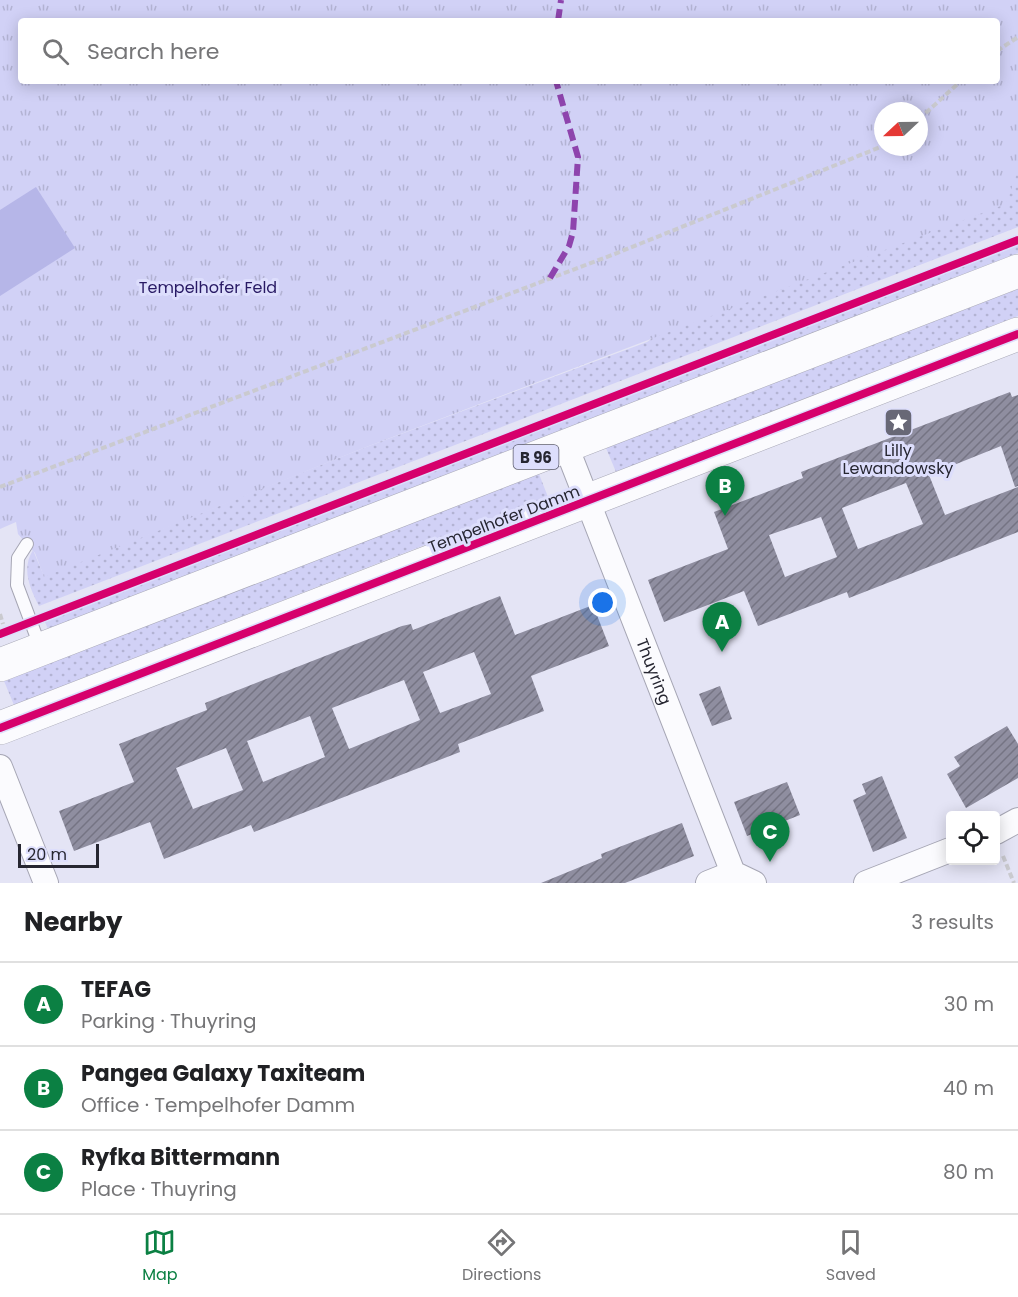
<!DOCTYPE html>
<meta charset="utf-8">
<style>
body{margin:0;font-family:Poppins,sans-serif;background:#f6f6f6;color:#202124}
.controls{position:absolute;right:18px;bottom:18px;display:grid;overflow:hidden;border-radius:6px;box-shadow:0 3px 15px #0003}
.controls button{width:54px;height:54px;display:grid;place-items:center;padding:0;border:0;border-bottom:2px solid #e0e0e0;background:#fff;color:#202124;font:30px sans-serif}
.compass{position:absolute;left:874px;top:102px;width:54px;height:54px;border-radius:50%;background:#fff;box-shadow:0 3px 15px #0003;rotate:248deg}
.scale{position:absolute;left:18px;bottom:15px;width:81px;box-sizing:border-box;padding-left:6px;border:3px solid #262631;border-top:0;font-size:16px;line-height:21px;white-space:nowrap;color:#262631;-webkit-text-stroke:4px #dddefc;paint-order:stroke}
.you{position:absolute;left:603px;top:603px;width:21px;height:21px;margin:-15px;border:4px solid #fff;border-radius:50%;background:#1a73e8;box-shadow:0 0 0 9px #1a73e833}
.badge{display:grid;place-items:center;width:39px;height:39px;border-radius:50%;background:#0b8043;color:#fff;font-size:20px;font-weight:700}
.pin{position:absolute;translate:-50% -50px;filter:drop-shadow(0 2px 3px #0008)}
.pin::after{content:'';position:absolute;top:32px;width:21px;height:18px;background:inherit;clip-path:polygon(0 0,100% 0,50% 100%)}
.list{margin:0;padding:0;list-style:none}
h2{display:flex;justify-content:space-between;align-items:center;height:78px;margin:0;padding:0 24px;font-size:26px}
h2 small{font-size:20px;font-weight:400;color:#757577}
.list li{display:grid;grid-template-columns:39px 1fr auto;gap:18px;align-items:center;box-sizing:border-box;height:84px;padding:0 24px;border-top:2px solid #e0e0e0}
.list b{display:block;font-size:22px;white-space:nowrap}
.list p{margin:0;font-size:20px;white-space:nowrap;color:#757577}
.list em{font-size:20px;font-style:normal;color:#757577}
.icon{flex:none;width:33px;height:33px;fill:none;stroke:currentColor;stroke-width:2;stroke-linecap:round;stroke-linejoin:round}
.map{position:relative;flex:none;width:1018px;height:883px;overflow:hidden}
.search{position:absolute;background:#fff;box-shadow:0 3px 15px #0003;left:18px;right:18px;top:18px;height:66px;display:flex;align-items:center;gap:15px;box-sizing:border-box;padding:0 21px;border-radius:6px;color:#757577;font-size:22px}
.sheet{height:330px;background:#fff}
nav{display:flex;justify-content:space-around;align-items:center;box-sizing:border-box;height:84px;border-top:2px solid #e0e0e0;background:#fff;font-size:16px;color:#757577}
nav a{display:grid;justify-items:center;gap:3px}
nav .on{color:#0b8043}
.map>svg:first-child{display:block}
.grass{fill:url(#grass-dots)}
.park{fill:url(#park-tufts);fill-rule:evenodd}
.water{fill:#b6b6e8}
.building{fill:url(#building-hatch);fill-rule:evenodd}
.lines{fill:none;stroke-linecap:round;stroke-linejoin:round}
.service-casing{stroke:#a6a6b4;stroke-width:14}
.minor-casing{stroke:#a6a6b4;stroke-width:26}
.primary-casing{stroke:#a6a6b4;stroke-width:34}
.path{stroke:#cacacf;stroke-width:4;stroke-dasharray:6 3;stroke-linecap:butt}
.service{stroke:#fbfbfe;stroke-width:12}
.minor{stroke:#fbfbfe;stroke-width:24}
.primary{stroke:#fbfbfe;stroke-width:33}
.quiet{stroke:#8e44ad;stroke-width:6;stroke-dasharray:12 6;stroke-linecap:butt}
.cycleway-casing{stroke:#dddefc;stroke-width:11}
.cycleway{stroke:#d6006c;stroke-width:8}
.labels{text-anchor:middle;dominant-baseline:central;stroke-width:6;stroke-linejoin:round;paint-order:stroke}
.shield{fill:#dddefc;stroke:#5d5d6e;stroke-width:1.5}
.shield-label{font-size:15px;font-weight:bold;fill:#262631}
.park-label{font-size:16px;fill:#281a64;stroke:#dddefc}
.poi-label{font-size:16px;fill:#262631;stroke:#dddefc}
.street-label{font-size:16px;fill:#262631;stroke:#dddefc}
</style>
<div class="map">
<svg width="1018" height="883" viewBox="0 0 1018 883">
<defs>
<pattern id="grass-dots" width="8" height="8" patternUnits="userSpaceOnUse" patternTransform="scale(1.5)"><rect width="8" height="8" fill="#d1d1f6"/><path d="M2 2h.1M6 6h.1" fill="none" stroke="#b3b3d3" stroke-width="1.8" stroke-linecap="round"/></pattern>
<pattern id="park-tufts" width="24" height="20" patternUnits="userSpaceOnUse" patternTransform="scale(1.5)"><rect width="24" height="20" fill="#d1d1f6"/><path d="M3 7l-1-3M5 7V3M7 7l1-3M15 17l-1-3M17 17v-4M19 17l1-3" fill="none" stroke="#b3b3d3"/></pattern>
<pattern id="building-hatch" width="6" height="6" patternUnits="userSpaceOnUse" patternTransform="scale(1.5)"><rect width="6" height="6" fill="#8f8ea0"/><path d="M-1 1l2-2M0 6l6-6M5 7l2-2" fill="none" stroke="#757483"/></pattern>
</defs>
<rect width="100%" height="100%" fill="#e4e4f5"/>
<path class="grass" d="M 1018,51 L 1018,227 L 39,606 C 30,588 21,569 33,550 L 44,576 L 361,449 L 647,342 L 919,147 L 997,81 Z
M 1018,244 L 1018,253 L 48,629 L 45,622 Z
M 1018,289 L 1018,316 L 616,472 L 606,448 Z
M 539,474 L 548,497 L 14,705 L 4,681 Z"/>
<path class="park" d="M 0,0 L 1018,0 L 1018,170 L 1006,204 L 361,449 L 44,577 L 35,553 L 18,534 L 16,522 L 0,529 ZM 21,21 L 997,21 L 997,81 L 21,81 ZM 883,111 L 919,111 L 919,147 L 883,147 Z"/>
<path class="water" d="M 36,187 L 75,248 L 0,296 L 0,210 Z"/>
<path class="building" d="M 1010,392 L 1012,397 L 1018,395 L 1018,486 L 1015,487 L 1001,446 L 929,475 L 945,515 L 1018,487 L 1018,532 L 849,598 L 847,592 L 758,626 L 744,591 L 664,622 L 648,580 L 728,549 L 714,512 L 803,478 L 801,472 ZM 906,483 L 923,524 L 858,549 L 842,508 ZM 821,517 L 837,557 L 785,577 L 769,535 Z
M 500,596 L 515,635 L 593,605 L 609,646 L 531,676 L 544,711 L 458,744 L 460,752 L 254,832 L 251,825 L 164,859 L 150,822 L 74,851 L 59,811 L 134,782 L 119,744 L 207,710 L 205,703 L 402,626 L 411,624 L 413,630 ZM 474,652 L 491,694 L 440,713 L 423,672 ZM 404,680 L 420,720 L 349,749 L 332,708 ZM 310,716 L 325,757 L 263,782 L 247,741 ZM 226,748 L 243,790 L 193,809 L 176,768 Z
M 720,686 L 732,719 L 712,726 L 699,694 Z
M 1007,726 L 1018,744 L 1018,778 L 966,808 L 947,774 L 960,766 L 954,757 Z
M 882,776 L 907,838 L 873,852 L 853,800 L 866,794 L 862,784 Z
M 787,782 L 800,815 L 747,836 L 734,802 Z
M 682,823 L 694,856 L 625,883 L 541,883 L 602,858 L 601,854 Z"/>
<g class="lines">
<defs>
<path id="service" d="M 27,544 L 18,558 L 17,585 L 41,649"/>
<g id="minor">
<path id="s1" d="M 566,446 L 733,873 L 754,883"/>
<path d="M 0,767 L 46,883"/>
<path d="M 996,832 L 1018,820"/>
<path d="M 708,883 L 733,873"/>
<path d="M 866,883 L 950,850"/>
</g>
<path id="primary" d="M 0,665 L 1018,271
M 0,728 L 1018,334"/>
</defs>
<use href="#service" class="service-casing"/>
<use href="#minor" class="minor-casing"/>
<use href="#primary" class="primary-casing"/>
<path class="path" d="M 997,51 L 1018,37
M 919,119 L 961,81
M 0,487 L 612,255 L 883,146
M 0,614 L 3,624
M 1003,856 L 1014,883"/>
<use href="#service" class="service"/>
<use href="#minor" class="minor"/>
<use href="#primary" class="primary"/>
<path class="quiet" d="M 558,21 L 561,0
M 550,278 L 569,246 L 573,232 L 578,157 L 556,81"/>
<defs>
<path id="cycleway" d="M 0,634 L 1018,240
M 0,728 L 1018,334"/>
</defs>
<use href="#cycleway" class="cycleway-casing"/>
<use href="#cycleway" class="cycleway"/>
</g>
<defs>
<symbol id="sight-square" viewBox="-11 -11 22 22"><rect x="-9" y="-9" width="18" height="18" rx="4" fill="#686876" stroke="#dddefc"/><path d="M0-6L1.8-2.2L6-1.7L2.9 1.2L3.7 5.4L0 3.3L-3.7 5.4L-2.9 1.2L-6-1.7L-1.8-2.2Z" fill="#fff"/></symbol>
</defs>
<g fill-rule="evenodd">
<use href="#sight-square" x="882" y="406" width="33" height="33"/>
</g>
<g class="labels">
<rect class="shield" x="513.5" y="445" width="45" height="24" rx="4.5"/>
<g class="shield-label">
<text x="536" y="457">B 96</text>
</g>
<g class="park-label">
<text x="208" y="287">Tempelhofer Feld</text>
</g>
<g class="poi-label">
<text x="898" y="450">Lilly<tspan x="898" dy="18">Lewandowsky</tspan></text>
</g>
<g class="street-label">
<text transform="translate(504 519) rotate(-21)">Tempelhofer Damm</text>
<text stroke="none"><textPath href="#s1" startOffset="242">Thuyring</textPath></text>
</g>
</g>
</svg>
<div class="controls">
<button><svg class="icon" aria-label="locate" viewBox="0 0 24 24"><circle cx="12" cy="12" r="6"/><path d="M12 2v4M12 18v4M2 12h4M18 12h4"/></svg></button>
</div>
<svg class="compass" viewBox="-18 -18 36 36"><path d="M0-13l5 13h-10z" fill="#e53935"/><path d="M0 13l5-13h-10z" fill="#757577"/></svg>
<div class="scale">20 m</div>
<div class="you"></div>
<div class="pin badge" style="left:722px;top:652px">A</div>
<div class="pin badge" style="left:725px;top:516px">B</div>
<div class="pin badge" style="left:770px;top:862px">C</div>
<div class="search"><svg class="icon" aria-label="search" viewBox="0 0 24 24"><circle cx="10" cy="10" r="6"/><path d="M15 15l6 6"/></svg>Search here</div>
</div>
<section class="sheet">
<h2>Nearby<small>3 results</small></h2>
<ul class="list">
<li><span class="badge">A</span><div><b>TEFAG</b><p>Parking · Thuyring</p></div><em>30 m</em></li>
<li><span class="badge">B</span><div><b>Pangea Galaxy Taxiteam</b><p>Office · Tempelhofer Damm</p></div><em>40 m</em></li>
<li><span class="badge">C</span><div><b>Ryfka Bittermann</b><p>Place · Thuyring</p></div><em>80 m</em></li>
</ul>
</section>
<nav>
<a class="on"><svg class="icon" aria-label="map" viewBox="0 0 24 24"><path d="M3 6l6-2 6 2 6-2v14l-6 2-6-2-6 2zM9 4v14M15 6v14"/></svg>Map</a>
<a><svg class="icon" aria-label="directions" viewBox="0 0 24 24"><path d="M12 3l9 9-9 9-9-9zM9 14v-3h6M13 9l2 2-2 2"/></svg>Directions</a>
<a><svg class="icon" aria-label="saved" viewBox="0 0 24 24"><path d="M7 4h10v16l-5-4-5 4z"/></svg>Saved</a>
</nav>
